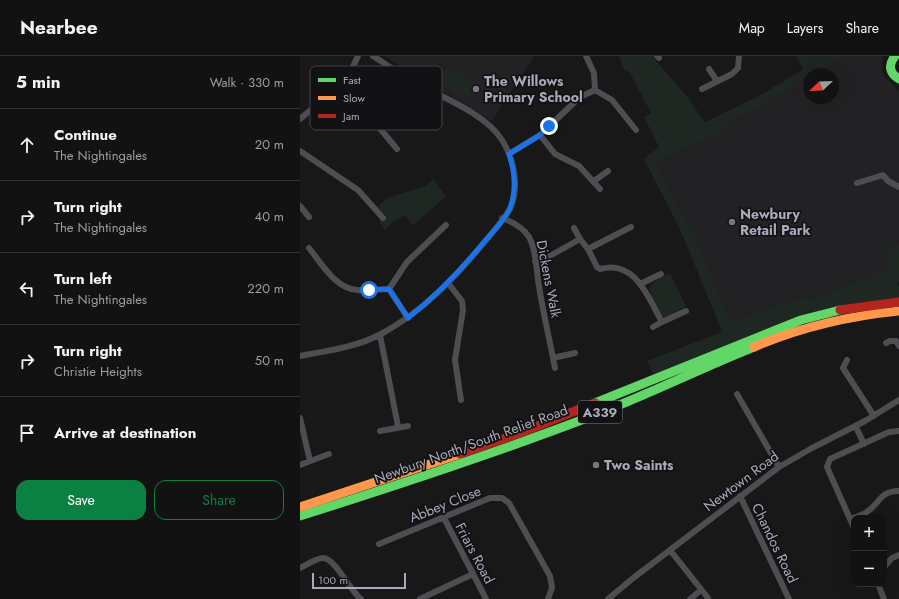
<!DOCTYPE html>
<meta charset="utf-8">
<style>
body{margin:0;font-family:Jost,sans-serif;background:#1b1b1b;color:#f1f3f6}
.controls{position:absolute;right:12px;bottom:12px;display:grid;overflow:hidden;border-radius:8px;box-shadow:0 4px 16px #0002}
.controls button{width:36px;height:36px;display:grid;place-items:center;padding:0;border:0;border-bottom:1px solid #313232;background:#121212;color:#f1f3f6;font:20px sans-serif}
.compass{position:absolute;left:503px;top:12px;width:36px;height:36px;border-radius:50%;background:#121212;box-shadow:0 4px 16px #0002;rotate:247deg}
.scale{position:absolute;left:12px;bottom:10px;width:94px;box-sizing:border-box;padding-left:4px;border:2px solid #a8aaba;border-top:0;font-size:11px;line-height:14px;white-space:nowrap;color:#a8aaba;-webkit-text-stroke:3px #121214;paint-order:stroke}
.stop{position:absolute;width:12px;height:12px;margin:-9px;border:3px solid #1a73e8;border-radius:50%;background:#fff}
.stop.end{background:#1a73e8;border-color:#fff;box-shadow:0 1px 4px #0008}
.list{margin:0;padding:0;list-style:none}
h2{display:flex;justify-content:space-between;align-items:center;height:52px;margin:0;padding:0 16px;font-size:17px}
h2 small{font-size:13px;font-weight:400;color:#9c9e9f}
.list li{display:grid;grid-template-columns:26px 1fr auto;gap:12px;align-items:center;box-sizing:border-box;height:72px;padding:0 16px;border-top:1px solid #313232}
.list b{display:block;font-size:15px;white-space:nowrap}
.list p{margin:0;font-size:13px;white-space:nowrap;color:#9c9e9f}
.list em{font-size:13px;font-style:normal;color:#9c9e9f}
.actions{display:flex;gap:8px;padding:12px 16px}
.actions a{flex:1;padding:9px 0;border:1px solid #0b8043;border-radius:12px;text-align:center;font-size:14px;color:#0b8043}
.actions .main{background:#0b8043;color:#fff}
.icon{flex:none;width:22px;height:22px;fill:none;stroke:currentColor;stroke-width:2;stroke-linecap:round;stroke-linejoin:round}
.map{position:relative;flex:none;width:599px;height:543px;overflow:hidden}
header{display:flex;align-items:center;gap:24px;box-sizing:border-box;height:56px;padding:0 20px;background:#121212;border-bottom:1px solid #313232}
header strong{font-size:19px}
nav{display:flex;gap:22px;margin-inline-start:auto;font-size:14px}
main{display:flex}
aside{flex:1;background:#121212}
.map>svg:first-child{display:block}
.built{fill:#222224;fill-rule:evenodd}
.green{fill:#1f2722}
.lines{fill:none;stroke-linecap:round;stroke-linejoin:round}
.street{stroke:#4d4d52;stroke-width:6}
.fast{stroke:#63d668;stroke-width:9}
.slow{stroke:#ff974d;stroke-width:9}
.jam{stroke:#b3261e;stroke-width:9}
.route{stroke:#1a73e8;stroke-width:5}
.poi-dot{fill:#767781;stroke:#121214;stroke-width:1.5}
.labels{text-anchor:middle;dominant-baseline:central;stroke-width:3.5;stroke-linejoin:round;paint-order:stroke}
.shield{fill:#121214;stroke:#7b7c88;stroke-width:1}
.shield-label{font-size:13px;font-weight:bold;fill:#a8aaba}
.poi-label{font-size:14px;font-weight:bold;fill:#a8aaba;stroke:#121214;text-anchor:start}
.street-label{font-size:14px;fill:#a8aaba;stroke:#121214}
.key{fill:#121214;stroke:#3f4046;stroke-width:1}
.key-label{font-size:11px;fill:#a8aaba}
</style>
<header>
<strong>Nearbee</strong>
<nav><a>Map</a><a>Layers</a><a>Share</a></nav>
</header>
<main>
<aside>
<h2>5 min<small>Walk · 330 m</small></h2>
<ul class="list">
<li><svg class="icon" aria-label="ahead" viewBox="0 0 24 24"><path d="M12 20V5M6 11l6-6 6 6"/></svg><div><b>Continue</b><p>The Nightingales</p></div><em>20 m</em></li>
<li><svg class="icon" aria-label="right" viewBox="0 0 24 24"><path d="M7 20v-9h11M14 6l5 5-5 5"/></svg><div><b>Turn right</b><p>The Nightingales</p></div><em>40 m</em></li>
<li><svg class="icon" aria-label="left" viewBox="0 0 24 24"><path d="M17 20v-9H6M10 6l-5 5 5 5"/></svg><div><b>Turn left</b><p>The Nightingales</p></div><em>220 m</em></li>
<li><svg class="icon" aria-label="right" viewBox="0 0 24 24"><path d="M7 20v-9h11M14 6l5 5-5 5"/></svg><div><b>Turn right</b><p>Christie Heights</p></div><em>50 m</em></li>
<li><svg class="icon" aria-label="arrive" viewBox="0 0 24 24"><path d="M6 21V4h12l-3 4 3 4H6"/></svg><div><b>Arrive at destination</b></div></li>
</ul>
<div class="actions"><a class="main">Save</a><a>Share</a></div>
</aside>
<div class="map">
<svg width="599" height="543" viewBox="0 0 599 543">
<rect width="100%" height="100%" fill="#181818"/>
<path class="built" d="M 84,0 L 234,0 L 192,65 Z
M 505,0 L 582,0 L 582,15 L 586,22 L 599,35 L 599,210 L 510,244 L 508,240 L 469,252 L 425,269 L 347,104 L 505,16 ZM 509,18 L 533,18 L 533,42 L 509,42 Z"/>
<path class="green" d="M 319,0 L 352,0 L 388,42 L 405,66 L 457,41 L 502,14 L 503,12 L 496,0 L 546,0 L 499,23 L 491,29 L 492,32 L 464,44 L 467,49 L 431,64 L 423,76 L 384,92 L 355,107 L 396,183 L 426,258 L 435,265 L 469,252 L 508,240 L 510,244 L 586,214 L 588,192 L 599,188 L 599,225 L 597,229 L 599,230 L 599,242 L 354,321 L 347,305 L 422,276 L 381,175 L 344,103 L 359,91 L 344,61 L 351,57 L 330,17 L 324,14 Z
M 147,11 L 178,28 L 170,43 L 139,26 Z
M 133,123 L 146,140 L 115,168 L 112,168 L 104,159 L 96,165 L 95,164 L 85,174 L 79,166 L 86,159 L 77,151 L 89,141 L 124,131 Z
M 370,217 L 386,250 L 366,262 L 362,261 C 349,234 339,232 370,217 Z"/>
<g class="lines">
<path class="street" d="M 58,0 C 51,15 45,25 53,40 L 97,93
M 286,0 L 294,17 L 295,34
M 357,0 L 359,2
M 409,13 L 417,25
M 402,33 L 432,18 L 438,12 L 439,0
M 0,63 L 33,36 L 49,32
M 240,79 L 255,98 L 279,110 L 300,133
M 0,95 L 58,134 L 83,162
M 209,98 L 240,79 L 280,41 L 295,34 L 312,44 L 336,74
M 294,125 L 308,115
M 557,127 L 583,119 L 588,125 L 599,131
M 0,150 L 9,161
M 202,162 C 213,166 223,171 229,181 C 237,195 236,215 239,230 C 243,257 250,285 255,312
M 274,172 L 280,183
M 9,192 C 21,207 36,233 57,234 C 68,235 79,233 89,233 L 108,262
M 288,193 L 331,171
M 235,205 L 248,201 L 280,183 L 288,193 L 297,211 L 300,213 C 335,203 348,241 362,266 L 386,255
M 148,227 L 162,245 L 163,254 L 155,304 L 161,344
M 340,228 L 361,218
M 89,233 L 107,206 L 146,169
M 353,271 L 362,266
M 80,279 L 98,370
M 586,287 L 590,285 L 596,285 L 599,290
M 0,300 C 27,295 57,291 81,278 C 122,256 153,224 182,189 C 191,178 203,165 210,153 C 220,131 214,103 202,84 C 185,57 141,41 114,26 C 100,18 87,9 73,0
M 253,302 L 275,297
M 543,312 L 574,360
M 543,312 L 547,304
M 437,338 L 479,411
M 0,362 L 10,405
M 556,371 L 564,388
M 80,375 L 108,370
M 0,409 L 29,398
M 440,440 L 489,543
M 144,462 L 186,543
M 550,463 C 556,461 563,459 568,455 C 580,447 580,435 599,435
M 554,472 L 527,411 L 530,403 L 589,376 L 599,375
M 79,488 L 190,442 L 202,442 L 209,447 L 250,520 L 252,532 L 248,543
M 370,494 L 408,542
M 584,511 L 592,502 L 599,499
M 0,512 C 7,509 16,502 23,502 C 35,502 50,535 61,543
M 578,528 L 584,543
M 120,543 L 173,518
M 308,543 L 332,523 L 479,411 L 512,392 L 565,365 L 599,344
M 390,543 L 401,534"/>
<path class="fast" d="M 595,0 C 588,9 589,17 599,23
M 295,347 L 501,264 L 540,254
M 0,460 C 98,429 196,397 292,360 C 347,339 399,313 454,291"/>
<path class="slow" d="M 454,291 C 501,271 548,260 599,255
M 0,451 L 160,398"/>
<path class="jam" d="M 540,254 L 599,246
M 160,398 L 220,377 L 295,347"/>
</g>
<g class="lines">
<path class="route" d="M 69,234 L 89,233 L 108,262 C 137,239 161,214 184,186 C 193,176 205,164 210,152 C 217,133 215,116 209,98 L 240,79 L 249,70"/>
</g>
<g class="poi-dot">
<circle cx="176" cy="33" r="4"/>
<circle cx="432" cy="166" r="4"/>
<circle cx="296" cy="409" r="4"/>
</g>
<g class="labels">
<rect class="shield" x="278" y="345" width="44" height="22" rx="3"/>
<g class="shield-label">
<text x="300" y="356">A339</text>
</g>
<g class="poi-label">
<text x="184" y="25">The Willows<tspan x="184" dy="16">Primary School</tspan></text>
<text x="440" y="158">Newbury<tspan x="440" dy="16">Retail Park</tspan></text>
<text x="304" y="409">Two Saints</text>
</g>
<g class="street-label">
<text transform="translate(249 223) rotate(79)">Dickens Walk</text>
<text transform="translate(171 388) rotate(-20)">Newbury North/South Relief Road</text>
<text transform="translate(441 425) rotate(-37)">Newtown Road</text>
<text transform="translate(145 448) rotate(-22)">Abbey Close</text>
<text transform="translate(475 487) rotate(64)">Chandos Road</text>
<text transform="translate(175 497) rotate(62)">Friars Road</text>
</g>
</g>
<rect x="10" y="10" width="132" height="64" rx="6" class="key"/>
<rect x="18" y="22" width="18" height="4" fill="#63d668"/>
<rect x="18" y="40" width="18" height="4" fill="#ff974d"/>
<rect x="18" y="58" width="18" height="4" fill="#b3261e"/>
<g class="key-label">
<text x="43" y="28">Fast</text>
<text x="43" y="46">Slow</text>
<text x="43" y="64">Jam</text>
</g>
</svg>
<div class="controls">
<button>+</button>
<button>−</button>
</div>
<svg class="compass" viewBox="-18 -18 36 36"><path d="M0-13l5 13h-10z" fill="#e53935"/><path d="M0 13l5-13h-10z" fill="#9c9e9f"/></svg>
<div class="scale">100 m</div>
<div class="stop" style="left:69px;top:234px"></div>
<div class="stop end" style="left:249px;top:70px"></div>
</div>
</main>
